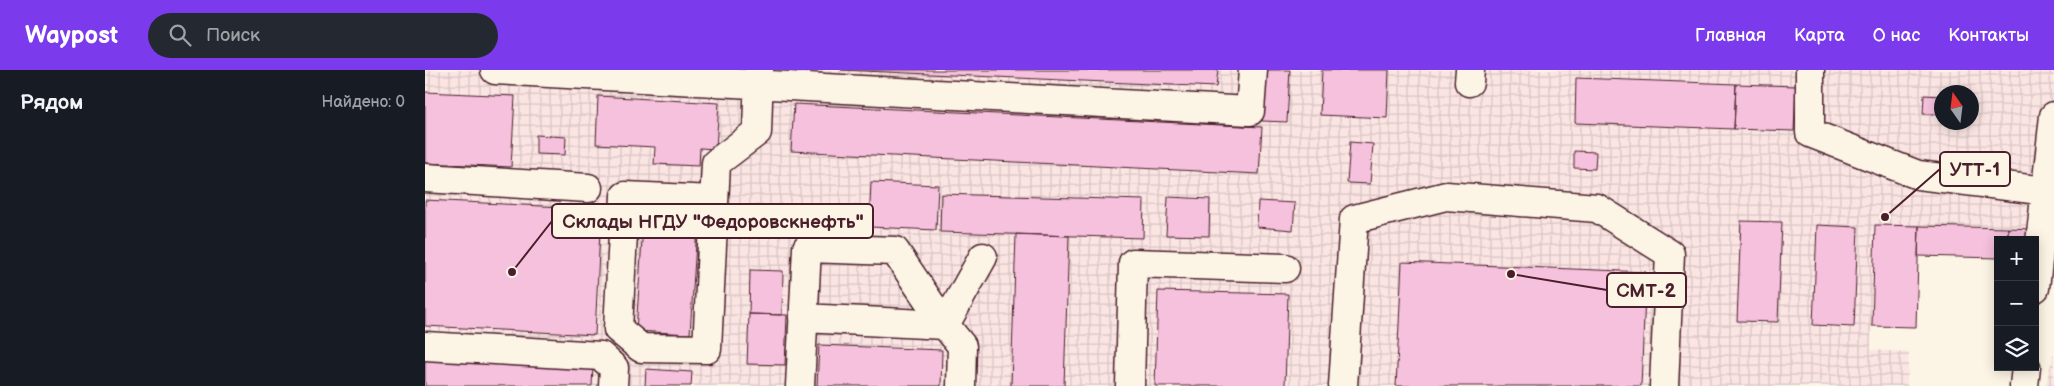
<!DOCTYPE html>
<html lang="ru">
<meta charset="utf-8">
<style>
body{margin:0;font-family:"Balsamiq Sans",sans-serif;background:#242831;color:#f1f3f6}
.controls{position:absolute;right:15px;bottom:15px;display:grid;overflow:hidden;border-radius:0px;box-shadow:0 2px 12px #0003}
.controls button{width:45px;height:45px;display:grid;place-items:center;padding:0;border:0;border-bottom:1px solid #363941;background:#171b24;color:#f1f3f6;font:25px sans-serif}
.compass{position:absolute;left:1509px;top:15px;width:45px;height:45px;border-radius:50%;background:#171b24;box-shadow:0 2px 12px #0003;rotate:346deg}
.list{margin:0;padding:0;list-style:none}
h2{display:flex;justify-content:space-between;align-items:center;height:65px;margin:0;padding:0 20px;font-size:21px}
h2 small{font-size:16px;font-weight:400;color:#9ea1a6}
.icon{flex:none;width:28px;height:28px;fill:none;stroke:currentColor;stroke-width:2;stroke-linecap:round;stroke-linejoin:round}
.map{position:relative;flex:none;width:1629px;height:316px;overflow:hidden}
header{display:flex;align-items:center;gap:30px;box-sizing:border-box;height:70px;padding:0 25px;background:#7c3aed;color:#fff}
header strong{font-size:24px}
nav{display:flex;gap:28px;margin-inline-start:auto;font-size:18px}
.search{width:350px;height:45px;background:#242831;display:flex;align-items:center;gap:12px;box-sizing:border-box;padding:0 18px;border-radius:28px;color:#9ea1a6;font-size:19px}
main{display:flex}
aside{flex:1;background:#171b24}
.map>svg:first-child{display:block}
.industrial{fill:url(#industrial-grid);fill-rule:evenodd}
.building{fill:#f5c1dd;stroke:#4a1f2b}
.lines{fill:none;stroke-linecap:round;stroke-linejoin:round}
.minor-casing{stroke:#4a1f2b;stroke-width:31}
.minor{stroke:#fcf5e5;stroke-width:28}
.leader{fill:none;stroke:#4a1f2b;stroke-width:2}
.callout-dot{fill:#4a1f2b;stroke:#fcf5e5;stroke-width:2}
.callout{fill:#fcf5e5;stroke:#4a1f2b;stroke-width:2}
.callout-label{font-size:19px;text-anchor:middle;font-weight:bold;fill:#4a1f2b}
</style>
<header>
<strong>Waypost</strong>
<div class="search"><svg class="icon" aria-label="search" viewBox="0 0 24 24"><circle cx="10" cy="10" r="6"/><path d="M15 15l6 6"/></svg>Поиск</div>
<nav><a>Главная</a><a>Карта</a><a>О нас</a><a>Контакты</a></nav>
</header>
<main>
<aside>
<h2>Рядом<small>Найдено: 0</small></h2>
<ul class="list">
</ul>
</aside>
<div class="map">
<svg width="1629" height="316" viewBox="0 0 1629 316">
<defs>
<pattern id="industrial-grid" width="8" height="8" patternUnits="userSpaceOnUse" patternTransform="scale(1.25)"><rect width="8" height="8" fill="#fae5e3"/><path d="M0 4h8M4 0v8" fill="none" stroke="#d8c4c3"/></pattern>
</defs>
<rect width="100%" height="100%" fill="#fcf5e5"/>
<filter id="ink" filterUnits="userSpaceOnUse"><feTurbulence type="fractalNoise" baseFrequency=".02" numOctaves="2"/><feDisplacementMap in="SourceGraphic" scale="10" xChannelSelector="R" yChannelSelector="G"/><feConvolveMatrix kernelMatrix="1 2 1 2 8 2 1 2 1" color-interpolation-filters="sRGB"/></filter>
<g filter="url(#ink)">
<path class="industrial" d="M 0,0 L 1629,0 L 1629,160 L 1450,155 L 1446,280 L 1484,282 L 1482,316 L 0,316 ZM 1516,22 L 1546,22 L 1546,52 L 1516,52 Z
M 1629,282 L 1629,316 L 1620,316 Z"/>
<path class="building" d="M 416,0 L 793,0 L 791,17 Z
M 839,0 L 865,0 L 862,52 L 837,51 Z
M 897,0 L 964,0 L 962,48 L 895,45 Z
M 1151,8 L 1311,14 L 1309,59 L 1150,53 Z
M 1311,14 L 1371,16 L 1369,61 L 1309,59 Z
M 0,22 L 90,26 L 86,97 L 0,93 Z
M 1499,25 L 1516,26 L 1516,44 L 1498,44 Z
M 173,26 L 294,33 L 291,79 L 275,78 L 274,96 L 229,94 L 230,77 L 171,74 Z
M 369,34 L 837,57 L 834,104 L 366,81 Z
M 111,65 L 141,67 L 140,85 L 111,84 Z
M 925,72 L 948,74 L 945,114 L 922,113 Z
M 1149,81 L 1171,82 L 1170,99 L 1149,98 Z
M 446,112 L 513,115 L 511,160 L 444,157 Z
M 516,124 L 719,130 L 718,168 L 515,162 Z
M 743,127 L 785,129 L 784,166 L 741,165 Z
M 0,130 L 176,139 L 170,265 L 0,256 Z
M 833,131 L 870,133 L 868,160 L 832,157 Z
M 1316,151 L 1357,152 L 1353,252 L 1312,251 Z
M 218,155 L 272,158 L 265,264 L 211,261 Z
M 1392,155 L 1433,157 L 1429,257 L 1388,255 Z
M 1450,155 L 1494,156 L 1491,257 L 1447,256 Z
M 1494,156 L 1583,158 L 1583,170 L 1573,170 L 1573,188 L 1493,186 Z
M 1583,158 L 1629,160 L 1629,195 L 1610,195 L 1610,170 L 1583,170 Z
M 591,164 L 644,166 L 639,316 L 586,316 Z
M 977,192 L 1221,202 L 1216,316 L 971,316 Z
M 325,200 L 358,201 L 357,245 L 324,244 Z
M 733,221 L 863,224 L 860,316 L 730,316 Z
M 324,244 L 362,245 L 360,295 L 322,294 Z
M 394,275 L 517,280 L 516,316 L 392,316 Z
M 0,287 L 168,296 L 167,316 L 0,316 Z
M 221,299 L 267,302 L 266,316 L 220,316 Z"/>
<g class="lines">
<defs>
<path id="minor" d="M 70,0 L 825,41 L 828,0
M 1385,0 L 1385,63 L 1493,105 L 1629,122
M 1044,12 L 1045,0
M 0,108 L 163,118
M 289,130 L 200,126 L 193,259 L 216,278 L 282,279 L 291,93 L 332,62 L 334,0
M 1610,218 L 1629,46
M 378,248 L 520,255 L 558,187
M 0,276 L 176,286 L 189,298 L 188,316
M 375,316 L 382,178 L 470,181 L 520,255 L 537,276 L 536,316
M 705,316 L 708,193 L 860,198
M 918,316 L 929,149 L 1021,126 L 1172,138 L 1245,184 L 1239,316
M 1599,316 L 1601,297"/>
</defs>
<use href="#minor" class="minor-casing"/>
<use href="#minor" class="minor"/>
</g>
</g>
<path class="leader" d="M1460 147L1515 99M87 202L127 151M1086 204L1182 220"/>
<g class="callout-dot">
<circle cx="1460" cy="147" r="5"/>
<circle cx="87" cy="202" r="5"/>
<circle cx="1086" cy="204" r="5"/>
</g>
<g class="callout">
<rect x="1515" y="82" width="70" height="34" rx="5"/>
<rect x="127" y="134" width="321" height="34" rx="5"/>
<rect x="1182" y="203" width="79" height="34" rx="5"/>
</g>
<g class="callout-label">
<text x="1550" y="106">УТТ-1</text>
<text x="288" y="158">Склады НГДУ "Федоровскнефть"</text>
<text x="1221" y="227">СМТ-2</text>
</g>
</svg>
<div class="controls">
<button>+</button>
<button>−</button>
<button><svg class="icon" aria-label="layers" viewBox="0 0 24 24"><path d="M12 4l9 5-9 5-9-5zM3 14l9 5 9-5"/></svg></button>
</div>
<svg class="compass" viewBox="-18 -18 36 36"><path d="M0-13l5 13h-10z" fill="#e53935"/><path d="M0 13l5-13h-10z" fill="#9ea1a6"/></svg>
</div>
</main>
